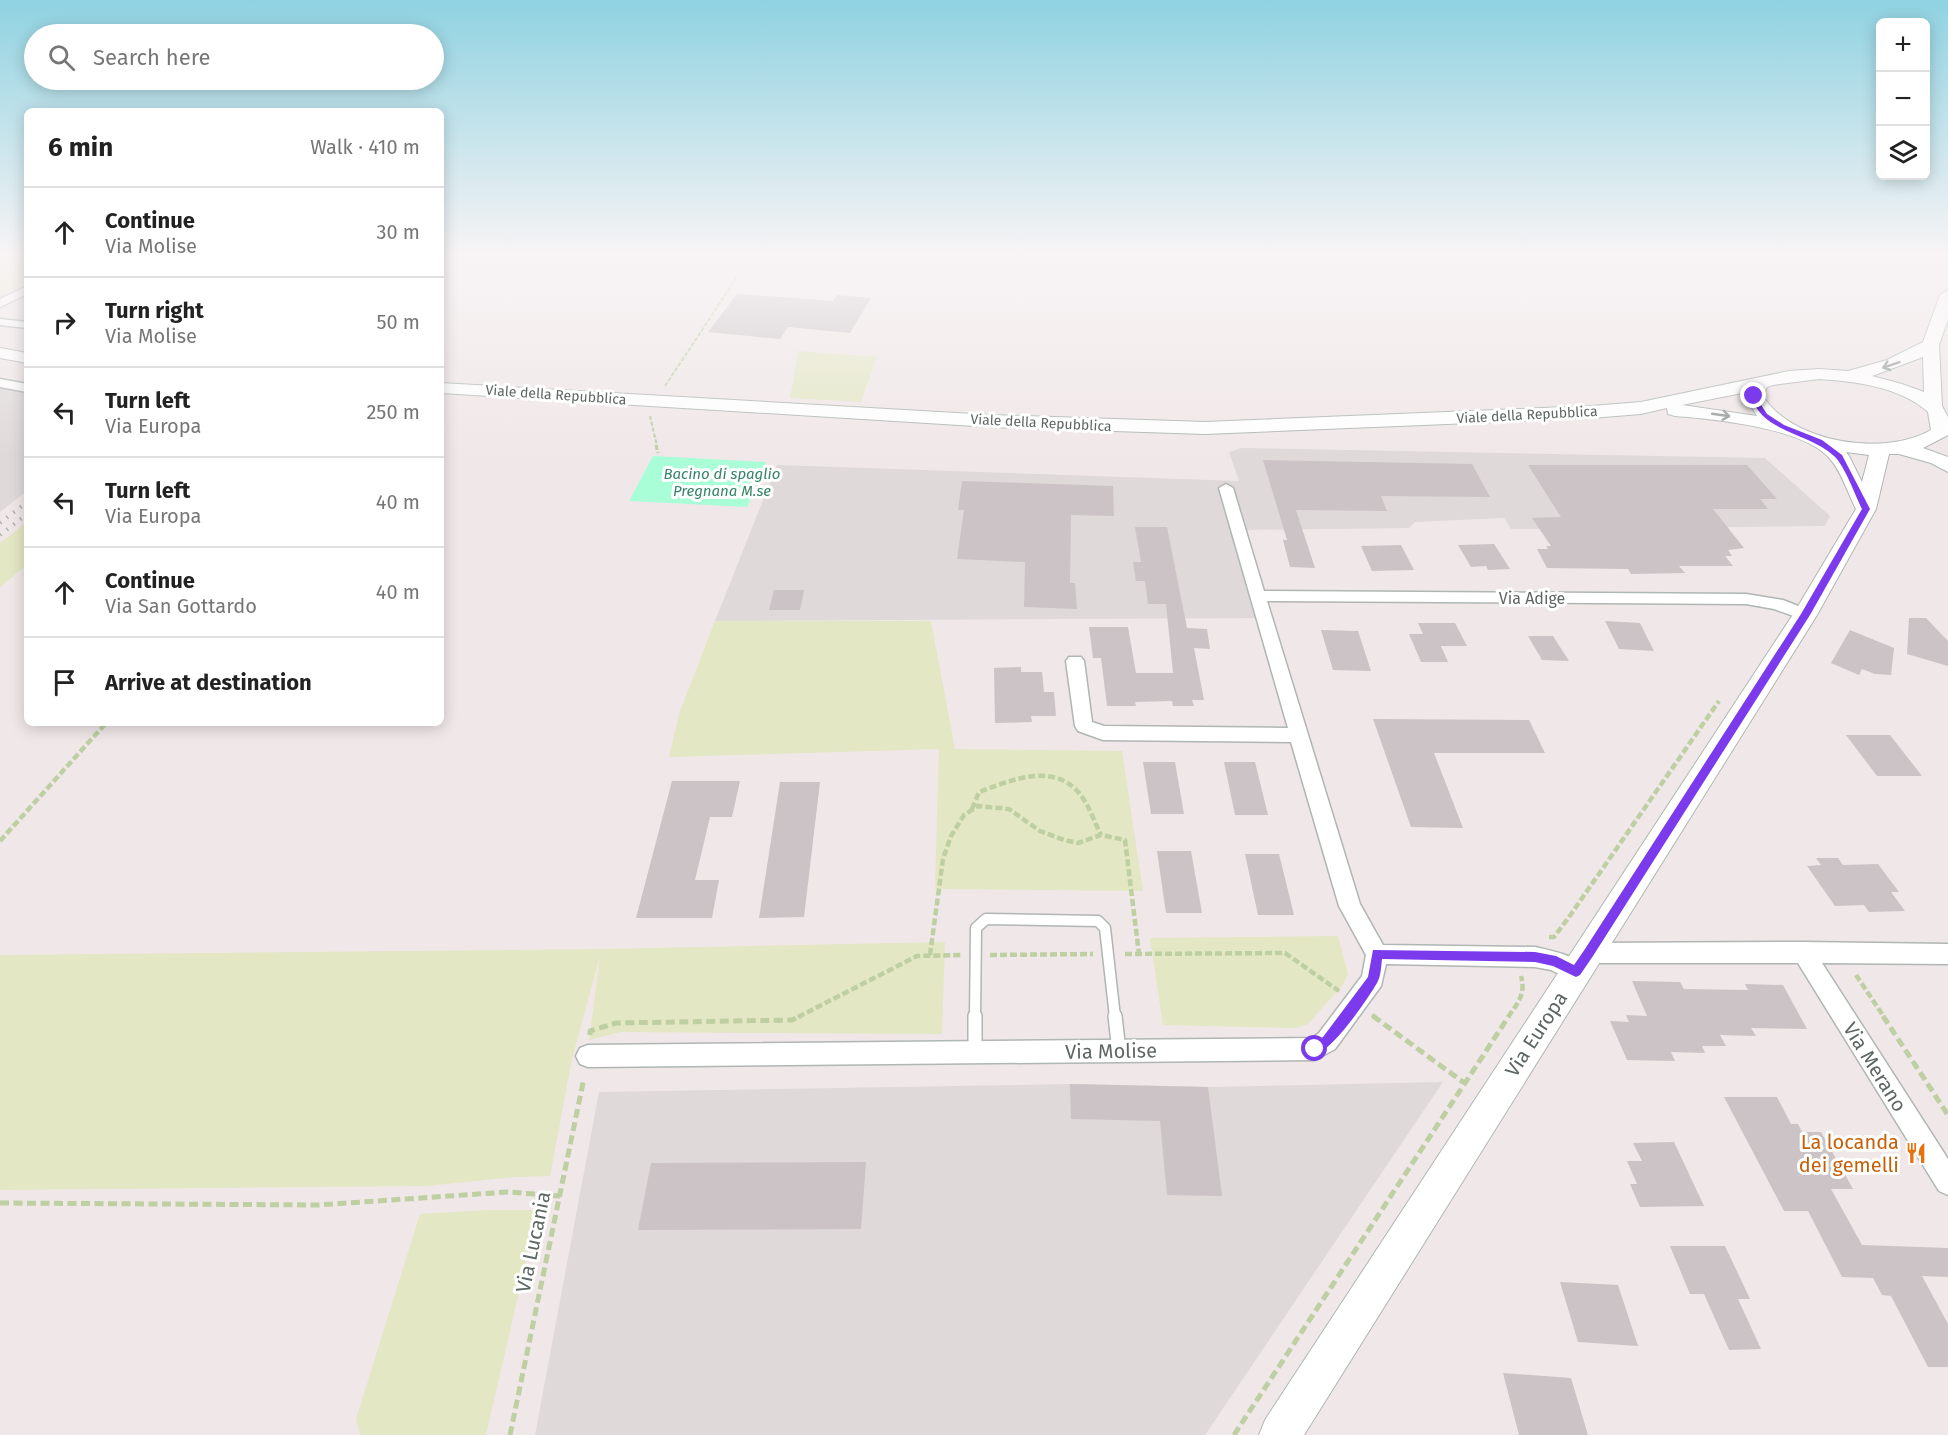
<!DOCTYPE html>
<meta charset="utf-8">
<style>
body{margin:0;font-family:"Fira Sans",sans-serif;background:#f2f2f2;color:#222}
.controls{position:absolute;right:18px;top:18px;display:grid;overflow:hidden;border-radius:9px;box-shadow:0 3px 15px #0003}
.controls button{width:54px;height:54px;display:grid;place-items:center;padding:0;border:0;border-bottom:2px solid #e0e0e0;background:#fff;color:#222;font:30px sans-serif}
.stop{position:absolute;width:18px;height:18px;margin:-14px;border:4px solid #7c3aed;border-radius:50%;background:#fff}
.stop.end{background:#7c3aed;border-color:#fff;box-shadow:0 2px 6px #0008}
.list{margin:0;padding:0;list-style:none}
h2{display:flex;justify-content:space-between;align-items:center;height:78px;margin:0;padding:0 24px;font-size:26px}
h2 small{font-size:20px;font-weight:400;color:#767676}
.list li{display:grid;grid-template-columns:39px 1fr auto;gap:18px;align-items:center;box-sizing:border-box;height:90px;padding:0 24px;border-top:2px solid #e0e0e0}
.list b{display:block;font-size:22px;white-space:nowrap}
.list p{margin:0;font-size:20px;white-space:nowrap;color:#767676}
.list em{font-size:20px;font-style:normal;color:#767676}
.icon{flex:none;width:33px;height:33px;fill:none;stroke:currentColor;stroke-width:2;stroke-linecap:round;stroke-linejoin:round}
.map{position:relative;flex:none;width:1948px;height:1435px;overflow:hidden}
.search{position:absolute;background:#fff;box-shadow:0 3px 15px #0003;left:24px;top:24px;width:420px;height:66px;display:flex;align-items:center;gap:15px;box-sizing:border-box;padding:0 21px;border-radius:33px;color:#767676;font-size:22px}
.panel{position:absolute;background:#fff;box-shadow:0 3px 15px #0003;left:24px;top:108px;width:420px;height:618px;border-radius:9px}
.map>svg:first-child{display:block}
.industrial{fill:#dfd9da}
.green{fill:#e3e7c4}
.water{fill:#a9fed7}
.building{fill:#cbc3c5}
.lines{fill:none;stroke-linecap:round;stroke-linejoin:round}
.lane-far1-casing{stroke:#afb6b4;stroke-width:13}
.lane-casing{stroke:#afb6b4;stroke-width:16}
.street-casing{stroke:#afb6b4;stroke-width:3}
.secondary-casing{stroke:#aeb7b4;stroke-width:2}
.path-far3{stroke:#becfa2;stroke-width:2;stroke-dasharray:4 2;stroke-linecap:butt}
.path-far2{stroke:#becfa2;stroke-width:3;stroke-dasharray:5 2;stroke-linecap:butt}
.path-far1{stroke:#becfa2;stroke-width:4.5;stroke-dasharray:7 3;stroke-linecap:butt}
.path{stroke:#becfa2;stroke-width:5;stroke-dasharray:9 4.5;stroke-linecap:butt}
.lane-far1{stroke:#fff;stroke-width:10}
.lane{stroke:#fff;stroke-width:13}
.street{fill:#fff;fill-rule:evenodd}
.secondary{fill:#fff;fill-rule:evenodd}
.rail{stroke:#b1b3b2;stroke-width:4;stroke-dasharray:1.5 7;stroke-linecap:butt}
.oneway{stroke:#969c9a}
.route{fill:#7c3aed}
.labels{text-anchor:middle;dominant-baseline:central;stroke-width:6;stroke-linejoin:round;paint-order:stroke}
.far-street-label{font-size:14px;fill:#5e6764;stroke:#fff}
.far-water-label{font-size:15px;font-style:italic;fill:#368467;stroke:#fff}
.street-label{font-size:16px;fill:#5e6764;stroke:#fff}
.near-street-label{font-size:20px;fill:#5e6764;stroke:#fff}
.near-food-label{font-size:20px;fill:#c56008;stroke:#fff;text-anchor:end}
</style>
<div class="map">
<svg width="1948" height="1435" viewBox="0 0 1948 1435">
<rect width="100%" height="100%" fill="#f0e7e8"/>
<path class="industrial" d="M 0,378 L 27,382 L 27,491 L 0,512 Z
M 1241,448 L 1765,458 L 1830,516 L 1825,526 L 1511,529 L 1504,518 L 1415,522 L 1409,528 L 1238,530 L 1264,618 L 715,621 L 777,465 L 1239,481 L 1229,452 Z
M 1443,1082 L 1205,1435 L 535,1435 L 599,1092 L 1070,1084 L 1208,1087 Z"/>
<path class="green" d="M 0,254 L 27,254 L 27,281 L 0,297 Z
M 798,351 L 877,357 L 861,402 L 790,398 Z
M 27,522 L 27,565 L 0,587 L 0,543 Z
M 715,621 L 931,621 L 955,749 L 1122,751 L 1143,891 L 935,889 L 939,749 L 669,757 L 679,714 Z
M 1338,936 L 1348,974 L 1344,983 L 1308,1024 L 1295,1028 L 1163,1025 L 1150,938 Z
M 945,942 L 942,1034 L 621,1032 L 589,1040 L 600,956 L 572,1059 L 550,1176 L 516,1177 L 426,1186 L 0,1190 L 0,955 L 601,949 Z
M 490,1210 L 538,1210 L 486,1435 L 360,1435 L 356,1419 L 420,1214 Z"/>
<path class="water" d="M 653,456 L 654,456 L 766,462 L 747,507 L 629,501 Z"/>
<path class="building" d="M 737,294 L 833,301 L 837,295 L 871,298 L 850,333 L 788,327 L 780,339 L 708,332 Z
M 1263,460 L 1472,464 L 1490,497 L 1381,496 L 1387,511 L 1296,510 L 1315,568 L 1290,567 L 1283,540 L 1287,540 Z
M 1528,465 L 1747,465 L 1777,499 L 1760,499 L 1768,509 L 1713,509 L 1744,548 L 1728,550 L 1732,556 L 1725,556 L 1733,566 L 1679,566 L 1685,573 L 1631,574 L 1628,569 L 1547,568 L 1537,549 L 1548,549 L 1546,546 L 1551,546 L 1532,518 L 1561,517 Z
M 962,481 L 1113,486 L 1114,516 L 1071,515 L 1070,583 L 1075,583 L 1077,609 L 1024,607 L 1025,562 L 957,559 L 964,510 L 958,510 Z
M 1135,527 L 1167,527 L 1187,628 L 1207,629 L 1210,649 L 1194,648 L 1204,700 L 1192,700 L 1194,706 L 1173,706 L 1172,701 L 1135,702 L 1136,706 L 1107,706 L 1101,658 L 1093,658 L 1089,627 L 1128,627 L 1136,673 L 1173,673 L 1166,604 L 1148,604 L 1145,581 L 1136,581 L 1133,562 L 1141,562 Z
M 1494,544 L 1510,569 L 1488,570 L 1486,566 L 1471,567 L 1458,545 Z
M 1401,545 L 1414,570 L 1372,571 L 1361,546 Z
M 774,590 L 804,590 L 800,610 L 769,610 Z
M 1909,618 L 1926,618 L 1948,641 L 1948,666 L 1907,654 Z
M 1605,621 L 1640,623 L 1654,651 L 1619,649 Z
M 1418,623 L 1455,623 L 1467,646 L 1441,646 L 1448,662 L 1421,662 L 1409,634 L 1423,634 Z
M 1321,630 L 1358,631 L 1371,671 L 1333,670 Z
M 1850,630 L 1894,648 L 1891,675 L 1875,674 L 1862,669 L 1859,675 L 1831,663 Z
M 1528,636 L 1553,636 L 1569,661 L 1542,660 Z
M 1021,667 L 1021,672 L 1042,672 L 1044,692 L 1054,692 L 1056,716 L 1031,716 L 1032,722 L 995,723 L 994,668 Z
M 1373,719 L 1529,720 L 1545,753 L 1434,753 L 1463,828 L 1411,827 Z
M 1846,735 L 1890,735 L 1922,776 L 1877,776 Z
M 1143,762 L 1175,762 L 1184,814 L 1151,814 Z
M 1224,762 L 1255,762 L 1268,815 L 1235,815 Z
M 672,781 L 740,781 L 732,817 L 710,817 L 695,880 L 719,880 L 712,918 L 636,918 Z
M 780,782 L 820,782 L 804,917 L 759,918 Z
M 1157,851 L 1191,851 L 1202,913 L 1166,913 Z
M 1245,854 L 1279,854 L 1294,915 L 1258,915 Z
M 1816,858 L 1838,858 L 1843,865 L 1878,864 L 1899,892 L 1891,892 L 1905,911 L 1869,912 L 1864,905 L 1835,906 L 1807,866 L 1821,865 Z
M 1632,981 L 1680,982 L 1684,989 L 1748,990 L 1745,984 L 1783,985 L 1807,1029 L 1751,1028 L 1756,1036 L 1720,1035 L 1726,1046 L 1702,1046 L 1705,1053 L 1671,1052 L 1675,1061 L 1627,1060 L 1610,1021 L 1629,1022 L 1626,1015 L 1647,1016 Z
M 1070,1084 L 1208,1087 L 1222,1196 L 1167,1195 L 1160,1121 L 1071,1119 Z
M 1724,1097 L 1777,1097 L 1791,1124 L 1798,1124 L 1802,1132 L 1821,1132 L 1853,1189 L 1831,1189 L 1862,1245 L 1948,1248 L 1948,1277 L 1922,1276 L 1948,1324 L 1948,1367 L 1928,1367 L 1891,1296 L 1882,1295 L 1873,1278 L 1842,1277 L 1808,1211 L 1784,1211 Z
M 1674,1142 L 1704,1206 L 1640,1207 L 1630,1184 L 1637,1184 L 1627,1161 L 1642,1161 L 1633,1143 Z
M 866,1162 L 861,1229 L 638,1230 L 651,1163 Z
M 1670,1246 L 1725,1246 L 1750,1299 L 1738,1299 L 1761,1349 L 1729,1350 L 1704,1294 L 1690,1294 Z
M 1560,1282 L 1618,1285 L 1638,1346 L 1578,1342 Z
M 1503,1373 L 1571,1378 L 1588,1435 L 1519,1435 Z"/>
<g class="lines">
<defs>
<path id="lane-far1" d="M 975,1017 L 976,928 L 986,919 L 1098,921 L 1105,928 L 1115,1017"/>
<path id="lane" d="M 1115,1016 L 1119,1051
M 975,1053 L 975,1016"/>
<path id="street" d="M 27,286 L 27,294 L 0,307 L 0,299 Z
M 0,319 L 27,322 L 27,328 L 0,325 Z
M 0,379 L 27,384 L 27,392 L 0,387 Z
M 1226,484 L 1233,488 L 1264,591 L 1746,594 L 1783,600 L 1811,611 L 1813,615 L 1811,619 L 1805,620 L 1774,609 L 1746,604 L 1267,601 L 1360,904 L 1383,945 L 1535,947 C 1552,951 1579,955 1587,972 L 1584,979 L 1576,982 L 1551,970 L 1535,967 L 1386,964 L 1381,986 L 1335,1049 L 1315,1060 L 588,1067 L 580,1064 L 576,1056 L 580,1048 L 588,1045 L 1312,1038 L 1319,1033 L 1362,976 L 1366,955 L 1339,906 L 1291,742 L 1103,740 L 1078,731 L 1075,726 L 1066,661 L 1069,657 L 1081,657 L 1084,661 L 1092,722 L 1104,726 L 1288,728 L 1219,488 Z
M 1803,942 L 1948,944 L 1948,964 L 1822,963 L 1948,1159 L 1948,1195 L 1939,1191 L 1798,963 L 1589,963 L 1581,960 L 1578,953 L 1581,946 L 1589,943 Z"/>
<path id="secondary" d="M 1948,290 L 1948,319 L 1939,345 L 1942,406 L 1948,417 L 1948,435 L 1923,448 L 1948,457 L 1948,472 L 1931,463 L 1899,454 L 1889,454 L 1876,509 L 1817,615 L 1304,1435 L 1259,1435 L 1265,1420 L 1794,613 L 1856,509 C 1848,494 1842,473 1831,460 C 1806,428 1714,419 1675,416 L 1668,414 L 1667,408 L 1641,414 L 1591,418 L 1205,434 L 991,427 L 441,393 L 441,383 L 991,415 L 1205,422 L 1591,406 L 1641,402 L 1789,371 L 1819,369 L 1848,371 L 1887,360 L 1923,342 L 1940,295 ZM 1923,357 L 1924,392 L 1902,384 L 1872,376 ZM 1819,379 C 1855,381 1900,387 1928,412 L 1931,430 C 1884,457 1792,443 1763,396 L 1767,387 L 1773,385 ZM 1747,392 L 1745,396 L 1757,416 L 1682,405 ZM 1846,452 L 1869,455 L 1862,482 L 1849,456 Z
M 0,348 L 27,353 L 27,363 L 0,358 Z"/>
</defs>
<use href="#lane-far1" class="lane-far1-casing"/>
<use href="#lane" class="lane-casing"/>
<use href="#street" class="street-casing"/>
<use href="#secondary" class="secondary-casing"/>
<path class="path-far3" d="M 665,386 L 737,277
M 650,416 L 657,446"/>
<path class="path-far2" d="M 656,445 L 658,453"/>
<path class="path-far1" d="M 972,809 L 979,792 C 1011,780 1053,762 1079,793 C 1089,805 1094,821 1101,835
M 0,841 L 106,723
M 1549,937 L 1554,937 L 1569,917 L 1719,701
M 1125,954 L 1285,953 L 1339,991
M 930,955 L 943,859 L 951,836 L 964,815 L 978,806 L 1009,809 L 1040,831 L 1064,840 L 1078,843 L 1101,835 L 1125,840 L 1139,954
M 990,955 L 1093,954
M 1856,975 L 1884,1017
M 1372,1015 L 1375,1017
M 798,1017 L 917,956 L 961,955
M 1508,1017 C 1518,1003 1526,994 1521,976"/>
<path class="path" d="M 1373,1016 L 1463,1082
M 1883,1016 L 1948,1115
M 590,1035 L 590,1031 L 616,1023 L 792,1020 L 801,1016
M 0,1203 L 318,1205 L 508,1192 L 560,1196
M 510,1435 L 584,1078
M 1234,1435 L 1509,1016"/>
<use href="#lane-far1" class="lane-far1"/>
<use href="#lane" class="lane"/>
<use href="#street" class="street"/>
<use href="#secondary" class="secondary"/>
<path class="rail" d="M 0,523 L 27,502
M 0,535 L 27,514"/>
</g>
<defs><path id="oneway-shaft" d="M-6 0H5M1.5-3L5.5 0L1.5 3" fill="none" stroke-width="1.6" stroke-linecap="round" stroke-linejoin="round" transform="scale(1.5)"/></defs>
<g class="oneway">
<use href="#oneway-shaft" transform="translate(1891 365) rotate(161)"/>
<use href="#oneway-shaft" transform="translate(1721 415) rotate(8)"/>
</g>
<linearGradient id="sky" x2="0" y2="1"><stop stop-color="#8fd2e1"/><stop offset="0.56" stop-color="#f8f4f5"/><stop offset="1" stop-color="#f8f4f5" stop-opacity="0"/></linearGradient>
<rect width="1948" height="455" fill="url(#sky)"/>
<path class="route" d="M 1754,394 L 1767,414 L 1784,425 L 1822,440 L 1842,455 L 1870,509 L 1810,615 L 1593,956 L 1580,975 L 1576,977 L 1553,966 L 1535,962 L 1382,959 C 1381,967 1381,976 1377,983 C 1369,997 1327,1060 1311,1054 L 1309,1049 L 1311,1045 L 1323,1037 L 1368,977 L 1373,950 L 1535,952 L 1556,956 L 1574,965 L 1585,949 L 1801,614 L 1862,509 C 1855,495 1845,466 1834,456 C 1808,432 1762,433 1751,396 Z"/>
<defs>
<symbol id="restaurant-bare" viewBox="-9 -9 18 18"><path d="M-5-6h1v4h1v-4h1v4h1v-4h1v5L-1.5 .5V6h-2V.5L-5-1ZM5-6V6H3V1.5H1.5Q1.5-4 5-6Z" fill="#e8710a" stroke="#fff" stroke-width="2.5" paint-order="stroke"/></symbol>
</defs>
<g fill-rule="evenodd">
<use href="#restaurant-bare" x="1901" y="1138" width="30" height="30"/>
</g>
<g class="labels">
<g class="far-street-label">
<text transform="translate(556 395) rotate(4)">Viale della Repubblica</text>
<text transform="translate(1527 415) rotate(-3)">Viale della Repubblica</text>
<text transform="translate(1041 423) rotate(3)">Viale della Repubblica</text>
</g>
<g class="far-water-label">
<text x="722" y="474">Bacino di spaglio<tspan x="722" dy="17">Pregnana M.se</tspan></text>
</g>
<g class="street-label">
<text x="1532" y="598">Via Adige</text>
</g>
<g class="near-street-label">
<text transform="translate(1536 1034) rotate(-57)">Via Europa</text>
<text transform="translate(1111 1051) rotate(-1)">Via Molise</text>
<text transform="translate(1875 1067) rotate(58)">Via Merano</text>
<text transform="translate(533 1242) rotate(-78)">Via Lucania</text>
</g>
<g class="near-food-label">
<text x="1899" y="1142">La locanda<tspan x="1899" dy="23">dei gemelli</tspan></text>
</g>
</g>
</svg>
<div class="controls">
<button>+</button>
<button>−</button>
<button><svg class="icon" aria-label="layers" viewBox="0 0 24 24"><path d="M12 4l9 5-9 5-9-5zM3 14l9 5 9-5"/></svg></button>
</div>
<div class="stop" style="left:1315px;top:1049px"></div>
<div class="stop end" style="left:1754px;top:396px"></div>
<div class="search"><svg class="icon" aria-label="search" viewBox="0 0 24 24"><circle cx="10" cy="10" r="6"/><path d="M15 15l6 6"/></svg>Search here</div>
<section class="panel">
<h2>6 min<small>Walk · 410 m</small></h2>
<ul class="list">
<li><svg class="icon" aria-label="ahead" viewBox="0 0 24 24"><path d="M12 20V5M6 11l6-6 6 6"/></svg><div><b>Continue</b><p>Via Molise</p></div><em>30 m</em></li>
<li><svg class="icon" aria-label="right" viewBox="0 0 24 24"><path d="M7 20v-9h11M14 6l5 5-5 5"/></svg><div><b>Turn right</b><p>Via Molise</p></div><em>50 m</em></li>
<li><svg class="icon" aria-label="left" viewBox="0 0 24 24"><path d="M17 20v-9H6M10 6l-5 5 5 5"/></svg><div><b>Turn left</b><p>Via Europa</p></div><em>250 m</em></li>
<li><svg class="icon" aria-label="left" viewBox="0 0 24 24"><path d="M17 20v-9H6M10 6l-5 5 5 5"/></svg><div><b>Turn left</b><p>Via Europa</p></div><em>40 m</em></li>
<li><svg class="icon" aria-label="ahead" viewBox="0 0 24 24"><path d="M12 20V5M6 11l6-6 6 6"/></svg><div><b>Continue</b><p>Via San Gottardo</p></div><em>40 m</em></li>
<li><svg class="icon" aria-label="arrive" viewBox="0 0 24 24"><path d="M6 21V4h12l-3 4 3 4H6"/></svg><div><b>Arrive at destination</b></div></li>
</ul>
</section>
</div>
